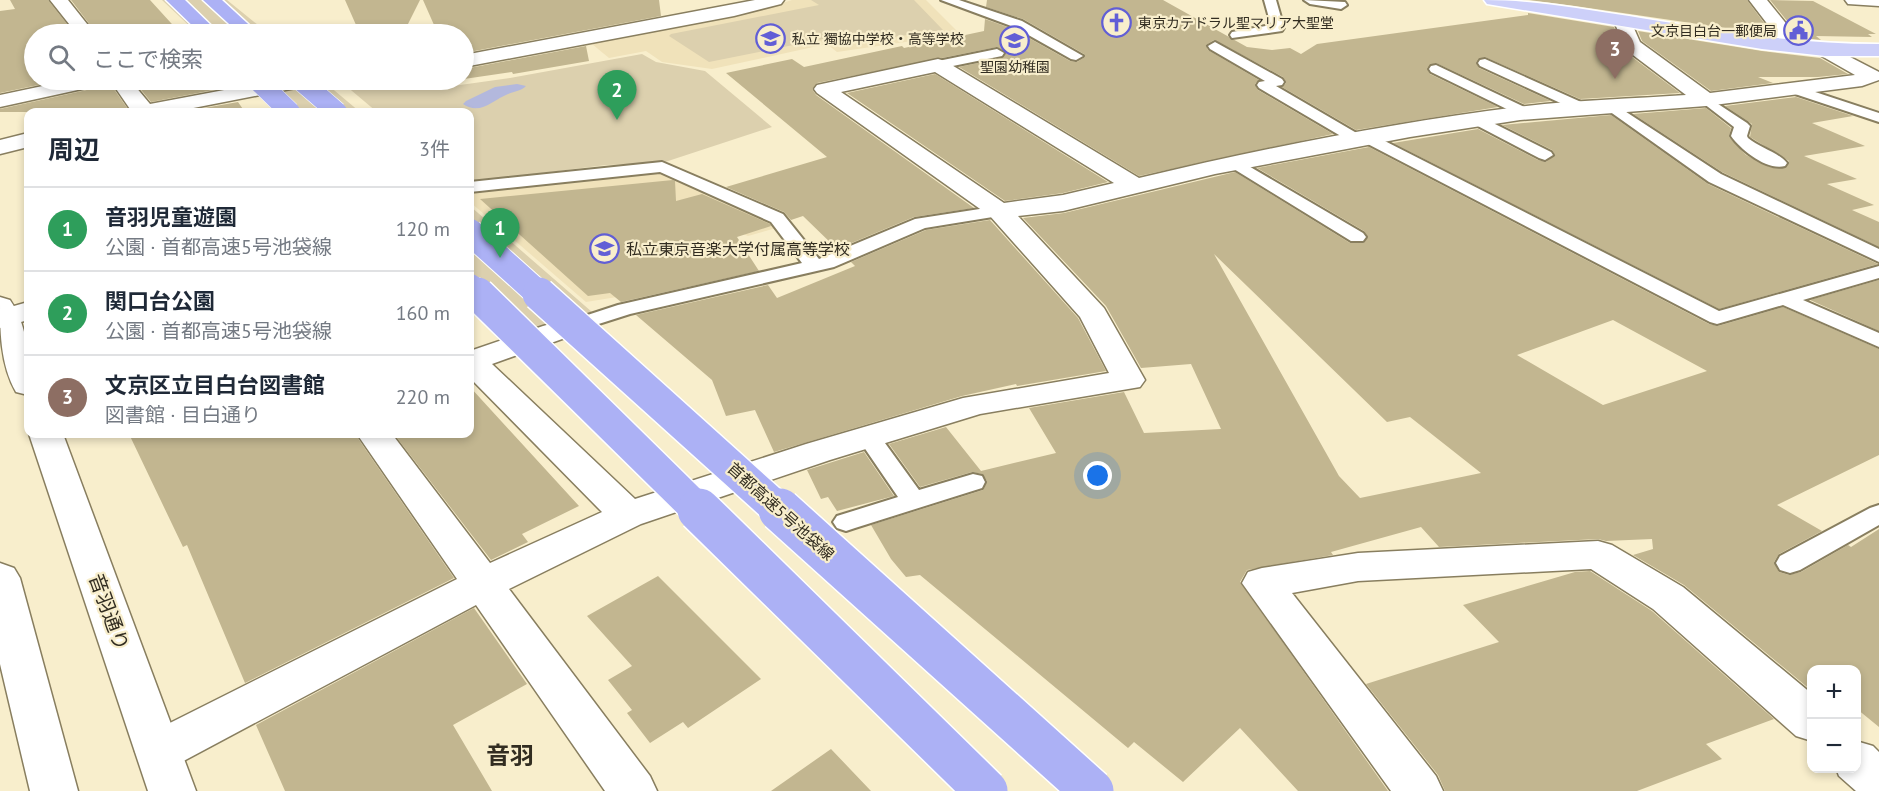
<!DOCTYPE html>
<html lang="ja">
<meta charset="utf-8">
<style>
body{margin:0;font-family:"PT Sans","Noto Sans JP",sans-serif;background:#f6f6f7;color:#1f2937}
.controls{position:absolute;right:18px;bottom:18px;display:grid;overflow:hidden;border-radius:12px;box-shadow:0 3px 9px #0003}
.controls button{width:54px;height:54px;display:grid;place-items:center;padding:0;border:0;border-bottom:2px solid #e0e1e3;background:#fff;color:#1f2937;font:30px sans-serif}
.you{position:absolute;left:1098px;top:476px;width:21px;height:21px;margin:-15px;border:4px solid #fff;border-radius:50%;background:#1a73e8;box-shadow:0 0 0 9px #1a73e833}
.badge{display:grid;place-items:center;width:39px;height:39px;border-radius:50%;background:#615ed6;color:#fff;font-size:20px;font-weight:700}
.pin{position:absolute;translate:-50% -50px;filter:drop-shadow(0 2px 3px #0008)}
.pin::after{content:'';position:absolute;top:32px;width:21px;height:18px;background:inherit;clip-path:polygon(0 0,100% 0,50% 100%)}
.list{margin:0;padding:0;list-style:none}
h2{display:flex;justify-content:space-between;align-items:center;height:78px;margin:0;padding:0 24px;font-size:26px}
h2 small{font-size:20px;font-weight:400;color:#747a83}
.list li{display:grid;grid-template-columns:39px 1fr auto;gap:18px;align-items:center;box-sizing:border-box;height:84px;padding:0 24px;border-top:2px solid #e0e1e3}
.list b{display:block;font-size:22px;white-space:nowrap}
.list p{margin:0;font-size:20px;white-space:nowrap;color:#747a83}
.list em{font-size:20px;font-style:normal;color:#747a83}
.icon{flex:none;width:33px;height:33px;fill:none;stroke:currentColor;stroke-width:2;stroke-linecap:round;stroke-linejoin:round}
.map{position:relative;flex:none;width:1879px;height:791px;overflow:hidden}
.search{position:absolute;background:#fff;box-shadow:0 3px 9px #0003;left:24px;top:24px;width:450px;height:66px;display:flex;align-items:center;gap:15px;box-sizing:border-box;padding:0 21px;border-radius:33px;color:#747a83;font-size:22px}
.panel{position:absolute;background:#fff;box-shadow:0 3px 9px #0003;left:24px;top:108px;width:450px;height:330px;border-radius:12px}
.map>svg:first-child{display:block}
.built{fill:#f0e2ba}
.green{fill:#dcd0ae}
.water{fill:#b3b8dd}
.building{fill:#c2b690;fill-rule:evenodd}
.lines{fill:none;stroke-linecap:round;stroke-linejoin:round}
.lane-casing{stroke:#887e5f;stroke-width:4}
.street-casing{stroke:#887e5f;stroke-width:3}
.secondary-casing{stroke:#887e5f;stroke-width:3}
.primary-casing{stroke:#fff;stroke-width:3}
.highway-casing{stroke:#fff;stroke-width:3}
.lane{fill:#fff;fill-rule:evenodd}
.street{fill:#fff;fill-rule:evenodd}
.secondary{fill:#fff;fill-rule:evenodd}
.primary{fill:#cdd0f9;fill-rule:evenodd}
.highway{fill:#acb1f5;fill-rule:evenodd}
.highway-bridge-far3-casing{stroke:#fff;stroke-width:21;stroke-linecap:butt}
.highway-bridge-far2-casing{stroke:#fff;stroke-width:28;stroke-linecap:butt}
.highway-bridge-far1-casing{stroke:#fff;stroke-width:36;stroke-linecap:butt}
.highway-bridge-casing{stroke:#fff;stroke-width:46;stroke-linecap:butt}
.highway-bridge-far3{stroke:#acb1f5;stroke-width:20}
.highway-bridge-far2{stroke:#acb1f5;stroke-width:26}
.highway-bridge-far1{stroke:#acb1f5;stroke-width:33}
.highway-bridge{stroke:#acb1f5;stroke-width:43}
.labels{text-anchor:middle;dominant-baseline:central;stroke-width:4.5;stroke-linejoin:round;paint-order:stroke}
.far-poi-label{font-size:14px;fill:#322d21;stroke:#f8eecc;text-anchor:start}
.poi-label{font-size:16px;fill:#322d21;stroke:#f8eecc;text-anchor:start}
.street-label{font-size:16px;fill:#322d21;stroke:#f8eecc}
.near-street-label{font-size:20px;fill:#322d21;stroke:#f8eecc}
.near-quarter-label{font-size:24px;font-weight:bold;fill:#322d21;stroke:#f8eecc}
</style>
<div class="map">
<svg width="1879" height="791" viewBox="0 0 1879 791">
<rect width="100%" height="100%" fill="#f8eecc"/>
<path class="built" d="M 792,0 L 926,0 L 960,34 L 837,52 L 827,44 L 712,69 L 662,62 L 646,51 L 609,58 L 592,44 L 770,7 Z
M 649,173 L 669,175 L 768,220 L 776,228 L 748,236 L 738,232 L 654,291 L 586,302 L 470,202 L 470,190 Z"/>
<path class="green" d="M 162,0 L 227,0 L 269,34 L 198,34 Z
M 811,0 L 914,0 L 943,30 L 850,43 L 838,36 L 709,62 L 669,36 L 671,34 L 819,5 Z
M 642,54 L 656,62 L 705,71 L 772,127 L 662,163 L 606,165 L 470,182 L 470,112 L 377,112 L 339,80 L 448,80 L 453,86 L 510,78 Z
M 322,80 L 360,112 L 277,112 L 259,93 Z
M 470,206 L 592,312 L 503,344 L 470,310 Z"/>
<path class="water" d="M 517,84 L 526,86 C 521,91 515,91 508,94 C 493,100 480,116 463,104 L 466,101 L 495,87 Z"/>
<path class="building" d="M 10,0 L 48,0 L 75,34 L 34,34 L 34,80 L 62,80 L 0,93 L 0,11 L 15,9 Z
M 71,0 L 150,0 L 181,34 L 97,34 Z
M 345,0 L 420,0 L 403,34 L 360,34 Z
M 423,0 L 659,0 L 661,16 L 464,53 L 464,34 L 438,34 Z
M 987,0 L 1163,0 L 1247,47 L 1272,50 L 1290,48 L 1301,54 L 1317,44 L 1528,15 L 1528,13 L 1614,27 L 1624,51 L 1680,93 L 1580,99 L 1485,57 L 1476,62 L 1479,68 L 1551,101 L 1524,104 L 1436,63 L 1427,68 L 1430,74 L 1498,107 L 1356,130 L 1282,87 L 1286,83 L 1283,77 L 1214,40 L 1206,45 L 1208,50 L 1259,80 L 1255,84 L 1258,90 L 1333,134 L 1139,176 L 959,67 L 1002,58 L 1006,52 L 997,47 L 817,83 L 812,89 L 816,95 L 974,208 L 914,217 L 837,249 L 803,216 L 791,220 L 784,212 L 726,187 L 827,157 L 726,73 L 792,59 L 804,67 L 902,46 L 904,48 L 984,31 L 985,19 L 1013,29 L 1070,61 L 1077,62 L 1085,57 L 1084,54 L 1023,19 L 986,7 Z
M 1529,0 L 1747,0 L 1773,35 L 1575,6 Z
M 1770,0 L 1813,1 L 1876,34 L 1868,34 L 1872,37 L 1816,36 L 1821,40 L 1801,38 Z
M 1638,31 L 1762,51 L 1820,58 L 1848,74 L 1818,77 L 1758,77 L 1773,83 L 1711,91 L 1642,41 Z
M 586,46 L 589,61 L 513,74 L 512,72 L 464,79 L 464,69 Z
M 935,74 L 1108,182 L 1063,193 L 1005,201 L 847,93 Z
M 133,80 L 225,80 L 229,87 L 151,102 Z
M 109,82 L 130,112 L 0,112 L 0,109 L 105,86 Z
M 1796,97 L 1853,116 L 1812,123 L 1865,146 L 1804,156 L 1857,179 L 1827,184 L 1874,205 L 1852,210 L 1879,222 L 1879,247 L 1722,172 L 1633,114 L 1706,108 L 1731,128 L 1729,137 L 1746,155 L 1770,167 L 1785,168 L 1789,161 L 1750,137 L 1752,124 L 1725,106 Z
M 238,102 L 245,112 L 182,112 Z
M 1611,115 L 1708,184 L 1878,264 L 1719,309 L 1393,143 L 1478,129 L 1538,160 L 1546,162 L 1555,155 L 1552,150 L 1502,125 Z
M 1369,147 L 1709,324 L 1718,326 L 1783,307 L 1879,349 L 1879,455 L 1777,505 L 1822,531 L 1779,554 L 1774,562 L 1779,572 L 1789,575 L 1801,572 L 1848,545 L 1851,547 L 1879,529 L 1879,727 L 1857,709 L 1857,669 L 1812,669 L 1812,691 L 1684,585 L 1633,555 L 1653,549 L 1652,539 L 1606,541 L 1598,539 L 1439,547 L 1421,527 L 1331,552 L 1333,555 L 1247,570 L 1240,582 L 1388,791 L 1298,791 L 1240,728 L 1183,782 L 1134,742 L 1128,748 L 920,575 L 906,577 L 891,559 L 871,525 L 983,490 L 987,481 L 982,474 L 972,472 L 920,487 L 889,444 L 946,427 L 981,471 L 1056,453 L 1029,408 L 1124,392 L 1144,433 L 1221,429 L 1191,364 L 1141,368 L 1106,306 L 1023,218 L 1064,213 L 1235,172 L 1350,243 L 1363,243 L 1368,237 L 1364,231 L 1257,168 ZM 1214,254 L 1387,422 L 1410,417 L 1481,473 L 1360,498 L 1339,476 ZM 1613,320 L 1707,371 L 1603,405 L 1517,355 Z
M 673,180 L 675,181 L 676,201 L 702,194 L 770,224 L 771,226 L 737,237 L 759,271 L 621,302 L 610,293 L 588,296 L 480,199 Z
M 990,220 L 1078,318 L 1106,371 L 1017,386 L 1016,384 L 962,396 L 774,452 L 755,410 L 726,416 L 712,380 L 636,315 L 768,285 L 777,298 L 855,266 L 851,262 L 926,230 Z
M 1879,280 L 1879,331 L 1810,300 Z
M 470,387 L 579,506 L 522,534 L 528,542 L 491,560 L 394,434 L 470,434 Z
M 129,434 L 355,434 L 454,578 L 245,683 L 187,545 L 183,547 Z
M 864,452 L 894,496 L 837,511 L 828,497 L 821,499 L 807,470 Z
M 1590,571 L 1652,611 L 1774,719 L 1706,744 L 1722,759 L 1637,791 L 1445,791 L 1438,775 L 1366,684 L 1499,642 L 1463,605 L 1575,572 Z
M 658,576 L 761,679 L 688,728 L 683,722 L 650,743 L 627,713 L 632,710 L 608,680 L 632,666 L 587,616 Z
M 474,608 L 527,684 L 453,725 L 492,791 L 285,791 L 256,725 Z
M 831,749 L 871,791 L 771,791 Z"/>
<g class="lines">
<defs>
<path id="lane" d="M 941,0 L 959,0 L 1022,21 L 1083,56 L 1076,60 L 1071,59 L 1014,27 Z
M 1264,0 L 1276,0 L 1284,28 L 1282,31 L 1232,38 L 1230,35 L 1232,32 L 1271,25 Z
M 1304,0 L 1345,2 L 1347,5 L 1341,9 L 1310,4 Z
M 1215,42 L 1282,79 L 1284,82 L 1282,85 L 1276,86 L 1360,135 L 1366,132 L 1371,134 L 1719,311 L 1879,266 L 1879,278 L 1803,300 L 1879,333 L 1879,347 L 1783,305 L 1717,324 L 1710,322 L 1362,141 L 1356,144 L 1351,142 L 1259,88 L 1257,85 L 1259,82 L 1265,81 L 1210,49 L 1208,46 Z
M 997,49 L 1004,53 L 1002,56 L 938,69 L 931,65 L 938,61 Z
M 1485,59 L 1590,106 L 1592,109 L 1590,112 L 1580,112 L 1480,66 L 1478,63 L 1480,60 Z
M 1436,65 L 1531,110 L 1533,113 L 1526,117 L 1521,116 L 1431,72 L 1429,69 L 1431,66 Z
M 1797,86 L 1879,113 L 1879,122 L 1792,93 L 1790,90 Z
M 1706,96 L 1747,123 L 1750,126 L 1747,136 L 1748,138 C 1760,148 1778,152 1787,163 L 1785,166 C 1767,171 1741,150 1731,136 L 1734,127 L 1699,100 Z
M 1614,104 L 1721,174 L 1879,249 L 1879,262 L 1709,182 L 1609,111 L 1607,108 Z
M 1477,115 L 1551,152 L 1553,155 L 1545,160 L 1539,158 L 1472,123 L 1469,120 L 1472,117 Z
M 1235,158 L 1363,233 L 1366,237 L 1363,241 L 1351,241 L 1229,166 L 1227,163 Z
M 662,162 L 783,214 L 819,259 L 915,219 L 999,206 L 1005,207 L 1008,211 L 1005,215 L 999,216 L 925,228 L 834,267 L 630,314 L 564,335 L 557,333 L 554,329 L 557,325 L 618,305 L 802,263 L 771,222 L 660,172 L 470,192 L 470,182 Z
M 869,430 L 877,432 L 919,490 L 973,474 L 982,476 L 985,482 L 982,488 L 855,528 L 846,531 L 837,528 L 833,522 L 837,516 L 898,497 L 857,437 L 861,432 Z
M 1879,505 L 1879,525 L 1800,570 L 1790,573 L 1780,570 L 1776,563 L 1780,556 L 1870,508 Z"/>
<path id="street" d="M 50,0 L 68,0 L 95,34 L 77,34 Z
M 755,0 L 784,0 L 781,4 L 734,16 L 464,67 L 464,55 Z
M 1749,0 L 1767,0 L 1805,47 L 1802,51 L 1788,51 Z
M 1845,0 L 1879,0 L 1879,6 L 1848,4 Z
M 1623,16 L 1629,17 L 1640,42 L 1710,93 L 1855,75 L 1818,54 L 1815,50 L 1818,46 L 1825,44 L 1879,72 L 1879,80 L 1862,86 L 1706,106 L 1520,120 L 1410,137 L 1215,174 L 1063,211 L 1018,216 L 1104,308 L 1145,380 L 1140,387 L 980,414 L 830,460 L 641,524 L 509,589 L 650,776 L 657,791 L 605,791 L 476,605 L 176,765 L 159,771 L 142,765 L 135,751 L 142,737 L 457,579 L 357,434 L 392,434 L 490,563 L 602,512 L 470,378 L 470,351 L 543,326 L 554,323 L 565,326 L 569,332 L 565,338 L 492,364 L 635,499 L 806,444 L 963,398 L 1109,373 L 1080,317 L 990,216 L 817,93 L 814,89 L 817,85 L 938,59 L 945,61 L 1139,178 C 1264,148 1391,123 1518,107 C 1574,100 1630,99 1686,95 L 1625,49 L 1614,21 L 1617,17 ZM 935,72 L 1114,183 L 1063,195 L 1004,203 L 841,92 Z
M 71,80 L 108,80 L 105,84 L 0,107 L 0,95 Z
M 110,80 L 130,80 L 150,104 L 277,80 L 316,80 L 313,84 L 306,86 L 173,112 L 132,112 Z
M 28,133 L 28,147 L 0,154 L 0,140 Z
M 28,302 L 28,320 L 0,328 L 0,310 Z
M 1598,541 L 1612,545 L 1683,587 L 1812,694 L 1812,741 L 1796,736 L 1653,609 L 1591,569 L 1358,581 L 1292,593 L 1436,776 L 1443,791 L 1391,791 L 1242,583 L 1248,572 L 1262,568 L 1358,553 Z
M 1856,741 L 1873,746 L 1879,752 L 1879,791 L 1856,791 L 1839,776 L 1836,768 L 1856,768 Z"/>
<path id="secondary" d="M 0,297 L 10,300 C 30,329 28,361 28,395 L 16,392 C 0,364 0,330 0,297 Z
M 29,434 L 63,434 L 196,791 L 148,791 Z
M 0,563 L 14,568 L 20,578 L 78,791 L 30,791 L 0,664 Z"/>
<path id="primary" d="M 1484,0 C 1535,0 1580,9 1629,16 C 1714,30 1793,44 1879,44 L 1879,56 L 1825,56 L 1762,49 L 1493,5 L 1487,4 Z"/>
<path id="highway" d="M 166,0 L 185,0 L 220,34 L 201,34 Z
M 203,0 L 222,0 L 259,34 L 240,34 Z"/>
</defs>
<use href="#lane" class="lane-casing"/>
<use href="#street" class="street-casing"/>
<use href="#secondary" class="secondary-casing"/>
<use href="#primary" class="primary-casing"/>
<use href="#highway" class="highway-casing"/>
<use href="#lane" class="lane"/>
<use href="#street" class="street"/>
<use href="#secondary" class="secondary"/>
<use href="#primary" class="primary"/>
<use href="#highway" class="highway"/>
<defs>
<path id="highway-bridge-far3" d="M 257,80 L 290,112
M 300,80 L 337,112"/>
<path id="highway-bridge-far2" d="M 470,232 L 541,296
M 470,287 L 479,296"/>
<path id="highway-bridge-far1" d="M 478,294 L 700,512
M 539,294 L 781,512"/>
<path id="highway-bridge" d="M 699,510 L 986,791
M 780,510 L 1092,791"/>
</defs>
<use href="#highway-bridge-far3" class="highway-bridge-far3-casing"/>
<use href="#highway-bridge-far2" class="highway-bridge-far2-casing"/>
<use href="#highway-bridge-far1" class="highway-bridge-far1-casing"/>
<use href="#highway-bridge" class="highway-bridge-casing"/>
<use href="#highway-bridge-far3" class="highway-bridge-far3"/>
<use href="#highway-bridge-far2" class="highway-bridge-far2"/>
<use href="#highway-bridge-far1" class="highway-bridge-far1"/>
<use href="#highway-bridge" class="highway-bridge"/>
</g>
<defs>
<symbol id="church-ring" viewBox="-11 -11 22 22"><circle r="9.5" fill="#f8eecc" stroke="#615ed6" stroke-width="1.5"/><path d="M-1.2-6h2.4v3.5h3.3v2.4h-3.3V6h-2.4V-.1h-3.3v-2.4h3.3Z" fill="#615ed6"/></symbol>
<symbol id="civic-ring" viewBox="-11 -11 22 22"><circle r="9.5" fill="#f8eecc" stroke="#615ed6" stroke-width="1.5"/><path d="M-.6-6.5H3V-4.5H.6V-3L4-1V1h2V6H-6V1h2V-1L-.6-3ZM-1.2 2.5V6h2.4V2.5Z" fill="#615ed6"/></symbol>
<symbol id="school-ring" viewBox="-11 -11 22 22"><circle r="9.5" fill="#f8eecc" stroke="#615ed6" stroke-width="1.5"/><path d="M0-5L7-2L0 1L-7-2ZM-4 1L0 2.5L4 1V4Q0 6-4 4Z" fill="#615ed6"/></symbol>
</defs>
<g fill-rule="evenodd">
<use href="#church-ring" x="1100" y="6" width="33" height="33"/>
<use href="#civic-ring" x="1782" y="14" width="33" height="33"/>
<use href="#school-ring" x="754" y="22" width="33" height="33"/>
<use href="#school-ring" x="998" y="24" width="33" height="33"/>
<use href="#school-ring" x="588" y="232" width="33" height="33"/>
</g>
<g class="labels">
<g class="far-poi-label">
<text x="1138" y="23">東京カテドラル聖マリア大聖堂</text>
<text x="1777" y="31" text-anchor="end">文京目白台一郵便局</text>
<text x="792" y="39">私立 獨協中学校・高等学校</text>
<text x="1015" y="67" text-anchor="middle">聖園幼稚園</text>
</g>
<g class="poi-label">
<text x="626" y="249">私立東京音楽大学付属高等学校</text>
</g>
<g class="street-label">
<text transform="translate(781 511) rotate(42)">首都高速5号池袋線</text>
</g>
<g class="near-street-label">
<text transform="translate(109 612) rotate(70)">音羽通り</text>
</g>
<g class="near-quarter-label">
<text x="510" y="755">音羽</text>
</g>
</g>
</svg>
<div class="controls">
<button>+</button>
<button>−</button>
</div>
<div class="you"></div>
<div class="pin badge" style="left:500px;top:258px;background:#2e9e5b">1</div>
<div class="pin badge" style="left:617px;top:120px;background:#2e9e5b">2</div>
<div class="pin badge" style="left:1615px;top:79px;background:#8d6e63">3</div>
<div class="search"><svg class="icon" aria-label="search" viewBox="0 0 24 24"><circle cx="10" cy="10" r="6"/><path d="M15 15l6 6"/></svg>ここで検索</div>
<section class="panel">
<h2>周辺<small>3件</small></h2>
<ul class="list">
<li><span class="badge" style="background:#2e9e5b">1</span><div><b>音羽児童遊園</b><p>公園 · 首都高速5号池袋線</p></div><em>120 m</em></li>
<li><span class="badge" style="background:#2e9e5b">2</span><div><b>関口台公園</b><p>公園 · 首都高速5号池袋線</p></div><em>160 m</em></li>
<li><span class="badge" style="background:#8d6e63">3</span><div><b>文京区立目白台図書館</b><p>図書館 · 目白通り</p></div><em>220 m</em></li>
</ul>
</section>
</div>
